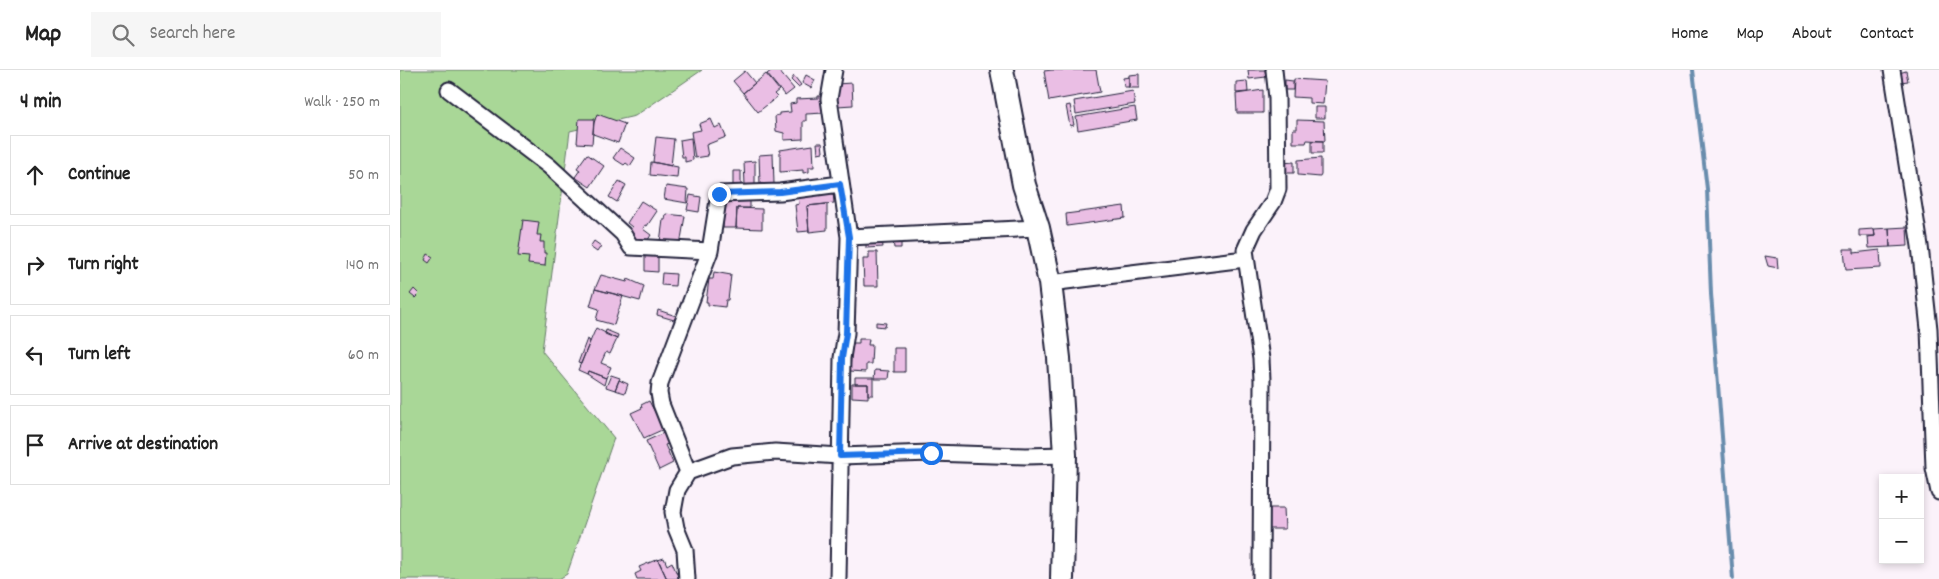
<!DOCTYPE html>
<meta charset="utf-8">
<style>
body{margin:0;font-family:Dekko,sans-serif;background:#f6f6f6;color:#222}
.controls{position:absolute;right:15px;bottom:15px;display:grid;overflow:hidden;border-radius:0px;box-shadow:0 2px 8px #0003}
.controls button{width:45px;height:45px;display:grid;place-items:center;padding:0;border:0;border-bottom:1px solid #e0e0e0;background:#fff;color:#222;font:25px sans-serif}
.stop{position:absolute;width:15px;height:15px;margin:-11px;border:4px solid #1a73e8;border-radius:50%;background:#fff}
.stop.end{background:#1a73e8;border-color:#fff;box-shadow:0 1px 5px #0008}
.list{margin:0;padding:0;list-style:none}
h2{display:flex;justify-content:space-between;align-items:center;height:65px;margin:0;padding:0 20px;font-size:21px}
h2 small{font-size:16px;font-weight:400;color:#767676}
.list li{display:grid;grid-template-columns:32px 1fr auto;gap:15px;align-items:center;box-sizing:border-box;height:80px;margin:0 10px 10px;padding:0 10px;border:1px solid #e0e0e0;border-radius:0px}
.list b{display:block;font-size:19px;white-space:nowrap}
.list em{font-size:16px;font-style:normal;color:#767676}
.icon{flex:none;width:28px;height:28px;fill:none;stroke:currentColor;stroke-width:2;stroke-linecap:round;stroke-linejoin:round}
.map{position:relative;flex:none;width:1539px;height:509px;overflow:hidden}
header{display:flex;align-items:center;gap:30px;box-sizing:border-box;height:70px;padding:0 25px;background:#fff;border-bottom:1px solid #e0e0e0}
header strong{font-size:24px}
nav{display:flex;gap:28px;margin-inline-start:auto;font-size:18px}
.search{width:350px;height:45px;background:#f6f6f6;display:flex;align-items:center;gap:12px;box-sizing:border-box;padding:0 18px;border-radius:0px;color:#767676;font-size:19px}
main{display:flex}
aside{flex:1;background:#fff}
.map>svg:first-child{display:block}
.green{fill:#a9d797;stroke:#667c69}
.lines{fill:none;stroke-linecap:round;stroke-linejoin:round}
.stream{stroke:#698dad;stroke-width:4}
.building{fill:#eabee4;stroke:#22223b}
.street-casing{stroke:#22223b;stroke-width:19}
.secondary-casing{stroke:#22223b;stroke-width:26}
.street{stroke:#fff;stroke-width:15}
.secondary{stroke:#fff;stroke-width:22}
.route{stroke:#1a73e8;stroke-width:6}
</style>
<header>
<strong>Map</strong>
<div class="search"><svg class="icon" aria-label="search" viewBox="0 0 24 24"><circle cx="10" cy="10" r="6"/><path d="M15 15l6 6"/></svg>Search here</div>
<nav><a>Home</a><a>Map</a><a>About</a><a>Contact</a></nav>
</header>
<main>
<aside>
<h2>4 min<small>Walk · 250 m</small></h2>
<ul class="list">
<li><svg class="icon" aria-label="ahead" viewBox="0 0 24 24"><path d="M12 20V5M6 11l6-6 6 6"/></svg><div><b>Continue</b></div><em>50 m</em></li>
<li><svg class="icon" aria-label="right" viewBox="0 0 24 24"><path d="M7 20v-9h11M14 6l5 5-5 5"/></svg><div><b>Turn right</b></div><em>140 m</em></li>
<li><svg class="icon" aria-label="left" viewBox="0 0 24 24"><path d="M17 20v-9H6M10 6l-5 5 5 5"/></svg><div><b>Turn left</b></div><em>60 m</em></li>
<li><svg class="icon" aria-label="arrive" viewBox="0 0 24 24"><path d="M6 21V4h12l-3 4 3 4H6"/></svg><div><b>Arrive at destination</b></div></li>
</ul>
</aside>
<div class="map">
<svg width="1539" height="509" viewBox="0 0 1539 509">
<rect width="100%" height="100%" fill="#fbf2fa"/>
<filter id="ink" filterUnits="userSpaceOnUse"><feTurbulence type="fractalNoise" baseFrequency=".02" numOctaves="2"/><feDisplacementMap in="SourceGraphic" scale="10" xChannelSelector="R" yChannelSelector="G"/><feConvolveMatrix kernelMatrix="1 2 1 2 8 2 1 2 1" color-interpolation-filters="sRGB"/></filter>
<g filter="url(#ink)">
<path class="green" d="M 0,0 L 302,0 L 235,46 L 170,61 L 142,281 L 214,368 L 167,504 L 159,509 L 0,509 Z"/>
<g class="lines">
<path class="stream" d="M 1293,0 L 1307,119 L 1311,224 L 1333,509"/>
</g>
<path class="building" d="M 372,0 L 378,0 L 394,19 L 385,26 L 367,4 Z
M 652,0 L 696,0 L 700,22 L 649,31 L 644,1 Z
M 848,0 L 865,0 L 866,7 L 849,9 Z
M 345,1 L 355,13 L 343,23 L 333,11 Z
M 1506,1 L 1508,11 L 1501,12 L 1499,3 Z
M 366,4 L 379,20 L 374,24 L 377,27 L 358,42 L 343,23 Z
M 739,4 L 739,18 L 729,18 L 729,5 Z
M 406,5 L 415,10 L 411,18 L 402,13 Z
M 394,6 L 401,15 L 398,17 L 391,10 Z
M 729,7 L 729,17 L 724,17 L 723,8 Z
M 894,9 L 925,11 L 923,34 L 909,33 L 909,28 L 893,27 Z
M 885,10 L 893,11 L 893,20 L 885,20 Z
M 847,11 L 848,22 L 836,23 L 836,12 Z
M 452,13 L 453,35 L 437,36 L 436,14 Z
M 863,20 L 863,43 L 837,43 L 836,24 Z
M 733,21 L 735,34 L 676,44 L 674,31 Z
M 418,26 L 423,26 L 424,43 L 406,44 L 406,51 L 403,51 L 403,69 L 384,70 L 384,63 L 376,61 L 375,46 L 379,45 L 379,43 L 391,42 L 390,34 L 396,33 L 396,29 L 418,28 Z
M 670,35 L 674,55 L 670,56 L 666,36 Z
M 735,37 L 737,50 L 678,60 L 676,47 Z
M 915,37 L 925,37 L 925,48 L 915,48 Z
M 197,44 L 225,54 L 218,73 L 193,64 L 194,53 Z
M 179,49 L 194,49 L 192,74 L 177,73 Z
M 311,49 L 315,58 L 321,55 L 326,67 L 306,75 L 308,86 L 295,88 L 291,62 L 301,60 L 299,54 Z
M 897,50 L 924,51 L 925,71 L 907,70 L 906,73 L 893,73 L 893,59 L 897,59 Z
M 256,67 L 274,69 L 271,96 L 253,92 Z
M 291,68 L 293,90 L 285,92 L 285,87 L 282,87 L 280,70 Z
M 912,71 L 923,71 L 923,83 L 912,83 Z
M 417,73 L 422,73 L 423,82 L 418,83 Z
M 413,75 L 414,97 L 409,97 L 409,102 L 403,103 L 403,100 L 380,102 L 380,80 Z
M 220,78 L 235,88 L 230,96 L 226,93 L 224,95 L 213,88 Z
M 187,84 L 204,96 L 190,117 L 175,107 L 180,100 L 177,98 Z
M 373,84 L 374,114 L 360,114 L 359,85 Z
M 921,88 L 921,105 L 920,107 L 898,105 L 898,90 Z
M 355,91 L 355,115 L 345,115 L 344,92 Z
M 251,92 L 278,97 L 277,108 L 250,105 Z
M 894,92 L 894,103 L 883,103 L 883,93 Z
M 333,101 L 341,101 L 341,116 L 333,117 Z
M 219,111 L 226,115 L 217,132 L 209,127 Z
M 266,116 L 288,119 L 287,133 L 264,129 Z
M 433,122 L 434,133 L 407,136 L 409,161 L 398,162 L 395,135 L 399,134 L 398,126 Z
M 290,125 L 301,127 L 299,142 L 287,140 Z
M 350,128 L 350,138 L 337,138 L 336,158 L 323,158 L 324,129 Z
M 241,131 L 257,141 L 247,156 L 245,155 L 243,159 L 251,165 L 244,176 L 227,165 L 232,157 L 227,153 Z
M 427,134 L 427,160 L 409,162 L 407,136 Z
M 724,136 L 725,148 L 667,156 L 666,144 Z
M 337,138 L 362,139 L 362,159 L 336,158 Z
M 266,144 L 285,146 L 280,175 L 260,172 L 263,150 L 265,150 Z
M 123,150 L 139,152 L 137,165 L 141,165 L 140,172 L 144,172 L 144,183 L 146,183 L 145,196 L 128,194 L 129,187 L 118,186 Z
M 1507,157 L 1508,176 L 1490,177 L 1489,158 Z
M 1489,158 L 1490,177 L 1469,178 L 1468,167 L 1475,166 L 1474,159 Z
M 1474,159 L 1475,166 L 1459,166 L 1459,160 Z
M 482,169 L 483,177 L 466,178 L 466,170 Z
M 501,170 L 501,178 L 494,178 L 493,171 Z
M 194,171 L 201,176 L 197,182 L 190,177 Z
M 1444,179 L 1454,179 L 1454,183 L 1480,180 L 1481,198 L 1446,200 Z
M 469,182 L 477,182 L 478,216 L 464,216 L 463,189 L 469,189 Z
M 245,183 L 258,183 L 258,202 L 245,201 Z
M 28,184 L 33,187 L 29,193 L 25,190 Z
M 1365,186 L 1377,188 L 1378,198 L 1368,196 Z
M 314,202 L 331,205 L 328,230 L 326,230 L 325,237 L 308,235 L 308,232 L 306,232 L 309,209 L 313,209 Z
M 262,203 L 276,204 L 275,216 L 261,215 Z
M 201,205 L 227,212 L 228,209 L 244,216 L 240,231 L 195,219 Z
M 14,219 L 19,224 L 15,228 L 10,224 Z
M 195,219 L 223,226 L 214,255 L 196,250 L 199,239 L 190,236 Z
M 258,240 L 276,246 L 274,250 L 257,245 Z
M 476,252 L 486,253 L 485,257 L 476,256 Z
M 196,258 L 217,269 L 210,284 L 206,282 L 201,293 L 211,297 L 206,308 L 188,301 L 187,304 L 178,300 Z
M 206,260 L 218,265 L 217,269 L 205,264 Z
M 187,269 L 190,271 L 181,294 L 178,293 Z
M 459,269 L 469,269 L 468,275 L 472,275 L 471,294 L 466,294 L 466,302 L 450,301 L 452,273 L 459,273 Z
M 494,278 L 505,278 L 505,302 L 494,302 Z
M 475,300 L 489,301 L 488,309 L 474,309 Z
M 188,301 L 206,308 L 204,315 L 187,304 Z
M 211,305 L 220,308 L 215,320 L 206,317 Z
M 455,308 L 473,308 L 473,325 L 468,325 L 468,314 L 455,314 Z
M 219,310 L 228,314 L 225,323 L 215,320 Z
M 452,314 L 468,314 L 468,328 L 452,327 Z
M 249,331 L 264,359 L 244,368 L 231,343 L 242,338 L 241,335 Z
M 266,362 L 271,373 L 265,375 L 273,393 L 259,400 L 246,371 Z
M 867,438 L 884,438 L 885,459 L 867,459 Z
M 264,488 L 267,495 L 272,492 L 279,509 L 267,509 L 258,490 Z
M 258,489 L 267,509 L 237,509 L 235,504 L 241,501 L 239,497 Z"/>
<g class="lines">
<defs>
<path id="street" d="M 434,0 L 429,29 L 449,167 L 446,263 L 442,288 L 438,509
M 1492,0 L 1520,176 L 1529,259 L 1534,398 L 1539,422
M 49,20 L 149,96 L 223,164 L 231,177 L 310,181 L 319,124 L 380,122 L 440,114
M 449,167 L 638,158
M 650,213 L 845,189
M 288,402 L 261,334 L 259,323 L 260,313 L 310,181
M 287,509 L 285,480 L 276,458 L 273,442 L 277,420 L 288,402 L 332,386 L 375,382 L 440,386 L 531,383 L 626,386 L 665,385
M 861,509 L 862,310 L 861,289 L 845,180 L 854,160 L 873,132 L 878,119 L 877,28 L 874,0"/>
<path id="secondary" d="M 602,0 L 624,115 L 638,158 L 650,213 L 659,288 L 665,385 L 662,509"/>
</defs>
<use href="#street" class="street-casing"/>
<use href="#secondary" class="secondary-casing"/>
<use href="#street" class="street"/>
<use href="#secondary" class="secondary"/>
</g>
</g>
<g class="lines" filter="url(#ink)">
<path class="route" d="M 319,124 L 380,122 L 440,114 L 449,167 L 446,263 L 442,288 L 440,386 L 531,383"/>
</g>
</svg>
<div class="controls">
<button>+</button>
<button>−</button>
</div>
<div class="stop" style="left:531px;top:383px"></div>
<div class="stop end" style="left:319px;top:124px"></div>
</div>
</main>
